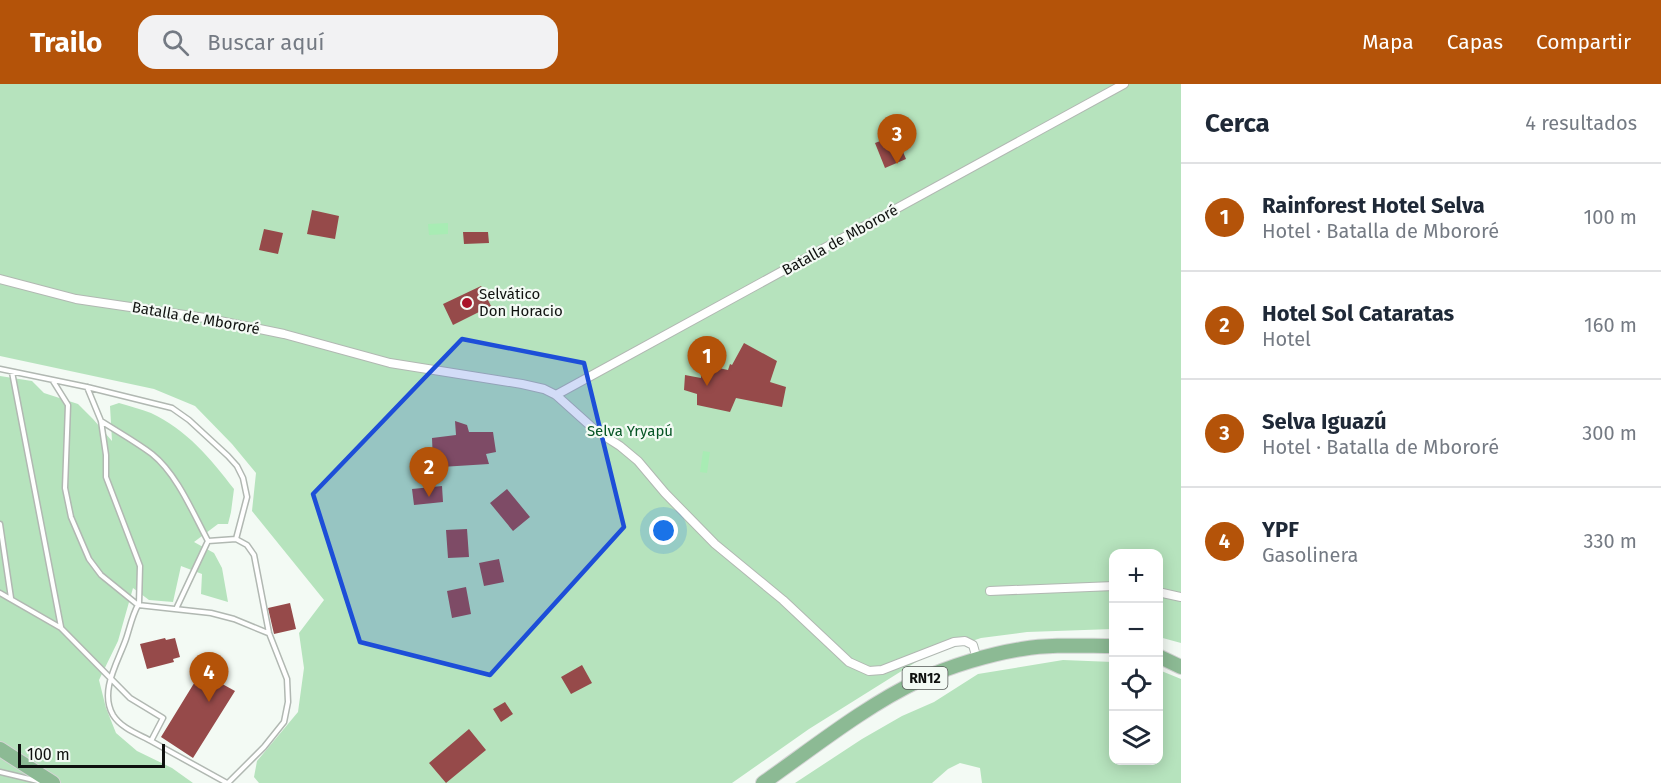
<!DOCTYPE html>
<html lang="es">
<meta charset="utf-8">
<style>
body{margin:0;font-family:"Fira Sans",sans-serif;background:#f2f2f3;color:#1f2937}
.controls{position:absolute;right:18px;bottom:18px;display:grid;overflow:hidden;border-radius:12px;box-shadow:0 3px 15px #0003}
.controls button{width:54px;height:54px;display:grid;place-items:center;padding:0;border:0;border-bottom:2px solid #e0e1e3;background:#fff;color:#1f2937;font:30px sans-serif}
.scale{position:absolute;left:18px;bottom:15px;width:147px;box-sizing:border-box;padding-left:6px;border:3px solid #0f110f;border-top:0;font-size:16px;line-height:21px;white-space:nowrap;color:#0f110f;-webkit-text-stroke:4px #f3faf4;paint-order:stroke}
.you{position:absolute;left:664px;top:447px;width:21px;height:21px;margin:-15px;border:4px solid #fff;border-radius:50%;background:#1a73e8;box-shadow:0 0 0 9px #1a73e833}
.badge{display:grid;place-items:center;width:39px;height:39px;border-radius:50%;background:#b45309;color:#fff;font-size:20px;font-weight:700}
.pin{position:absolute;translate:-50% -50px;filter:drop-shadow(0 2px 3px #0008)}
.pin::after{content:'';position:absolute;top:32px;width:21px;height:18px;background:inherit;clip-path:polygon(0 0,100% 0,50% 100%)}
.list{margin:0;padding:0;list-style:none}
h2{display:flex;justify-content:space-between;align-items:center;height:78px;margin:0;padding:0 24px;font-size:26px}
h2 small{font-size:20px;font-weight:400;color:#747a83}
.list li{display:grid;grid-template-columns:39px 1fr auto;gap:18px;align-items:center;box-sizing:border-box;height:108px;padding:0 24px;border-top:2px solid #e0e1e3}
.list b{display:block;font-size:22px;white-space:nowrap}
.list p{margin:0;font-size:20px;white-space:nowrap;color:#747a83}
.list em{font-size:20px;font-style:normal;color:#747a83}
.icon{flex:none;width:33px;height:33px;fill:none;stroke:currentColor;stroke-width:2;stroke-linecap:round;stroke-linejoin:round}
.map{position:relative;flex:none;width:1181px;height:699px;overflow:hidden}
header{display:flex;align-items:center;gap:36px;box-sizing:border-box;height:84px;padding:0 30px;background:#b45309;color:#fff}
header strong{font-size:28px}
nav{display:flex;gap:33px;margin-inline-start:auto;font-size:21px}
.search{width:420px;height:54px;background:#f2f2f3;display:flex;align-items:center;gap:15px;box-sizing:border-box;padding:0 21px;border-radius:18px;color:#747a83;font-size:22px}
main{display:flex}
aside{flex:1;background:#fff}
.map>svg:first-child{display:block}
.green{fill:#b6e3bd}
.water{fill:#a8ecb4}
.building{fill:#964a4a}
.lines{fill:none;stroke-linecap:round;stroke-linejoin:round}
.service-casing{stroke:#b1b8b2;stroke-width:7}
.minor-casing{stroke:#b1b8b2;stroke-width:10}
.trunk-casing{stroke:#d4d4d4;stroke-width:16}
.service{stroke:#fff;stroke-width:4}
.minor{stroke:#fff;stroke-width:8}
.trunk{stroke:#8cba94;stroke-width:14}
.marked{fill:#1d4ed8;fill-opacity:0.2;stroke:#1d4ed8;stroke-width:4.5;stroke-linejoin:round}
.poi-dot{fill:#aa142a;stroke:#f3faf4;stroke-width:2}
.labels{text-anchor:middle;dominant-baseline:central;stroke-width:4.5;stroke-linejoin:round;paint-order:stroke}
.shield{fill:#f3faf4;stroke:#535754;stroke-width:1.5}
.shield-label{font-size:14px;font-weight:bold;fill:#0f110f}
.street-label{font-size:15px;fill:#0f110f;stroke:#f3faf4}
.poi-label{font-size:15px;fill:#0f110f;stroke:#f3faf4;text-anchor:start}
.park-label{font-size:15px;fill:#075525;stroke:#f3faf4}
</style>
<header>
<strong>Trailo</strong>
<div class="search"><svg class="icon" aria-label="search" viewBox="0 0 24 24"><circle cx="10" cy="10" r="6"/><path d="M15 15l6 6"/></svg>Buscar aquí</div>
<nav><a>Mapa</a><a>Capas</a><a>Compartir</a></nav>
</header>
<main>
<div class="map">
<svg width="1181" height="699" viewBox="0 0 1181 699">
<rect width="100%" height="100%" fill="#f3faf4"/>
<path class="green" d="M 0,0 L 1181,0 L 1181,559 L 1159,553 L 1158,470 L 1114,470 L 1113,545 L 1027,548 L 981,554 L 924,573 L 809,645 L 732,699 L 259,699 L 254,693 L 257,677 L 298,628 L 304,584 L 299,549 L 324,516 L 252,427 L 256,389 L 232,360 L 195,322 L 154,305 L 0,272 Z
M 0,292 L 32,297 L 44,309 L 78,320 L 93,335 L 112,357 L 110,322 L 119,319 C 129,322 141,325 151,329 C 186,345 211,375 234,405 L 231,428 L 228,440 L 218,440 L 194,458 L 214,469 L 222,484 L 228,518 L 201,510 L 202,490 L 181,482 L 173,518 L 149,516 L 133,504 L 118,557 L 99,596 L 106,624 L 116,649 L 137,667 L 172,684 L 193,699 L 0,699 Z
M 1063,576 L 1113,578 L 1114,676 L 1158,676 L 1159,586 L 1181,595 L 1181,699 L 982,699 L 980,684 L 960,679 L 948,685 L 932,699 L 795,699 L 862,655 L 902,632 L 934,618 L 978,590 Z"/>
<path class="water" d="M 448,139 L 448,150 L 429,151 L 428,140 Z
M 703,367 L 710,368 L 707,389 L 700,388 Z"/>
<path class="building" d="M 896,51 L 906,75 L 885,84 L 875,59 Z
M 312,126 L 339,132 L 335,155 L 307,150 Z
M 264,145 L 283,149 L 278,170 L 259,166 Z
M 463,148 L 488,148 L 489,159 L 464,160 Z
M 481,202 L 491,222 L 453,241 L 443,220 Z
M 744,259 L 777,277 L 770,298 L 786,303 L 782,323 L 736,314 L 730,328 L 697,321 L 697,310 L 684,306 L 685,291 L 701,294 L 703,265 L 718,267 L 714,283 L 728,286 L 730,280 L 732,281 Z
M 455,337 L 467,341 L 469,348 L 493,348 L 496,368 L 486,370 L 489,380 L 441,383 L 442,377 L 433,378 L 432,354 L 456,351 Z
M 442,402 L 443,418 L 414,421 L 412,405 Z
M 507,405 L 530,433 L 513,447 L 490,419 Z
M 467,445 L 469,473 L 448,474 L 446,446 Z
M 499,475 L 504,498 L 484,502 L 479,479 Z
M 466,503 L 471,530 L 452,534 L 447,507 Z
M 290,519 L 296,545 L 274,550 L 268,524 Z
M 165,554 L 166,556 L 175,554 L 180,573 L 173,575 L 174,578 L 147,585 L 140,560 Z
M 582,581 L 592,599 L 571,610 L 561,593 Z
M 206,591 L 235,607 L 193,674 L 161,653 L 196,596 L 202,599 Z
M 505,618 L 513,630 L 501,638 L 493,625 Z
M 469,645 L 486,666 L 446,699 L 429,679 Z"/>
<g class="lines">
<defs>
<path id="service" d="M 0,285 L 87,303 L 172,324 L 189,336 L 228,372 L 237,382 L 243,394 L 247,413 L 236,455 L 247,461 L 254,471 L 269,549 L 287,595 L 288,618 L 284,638 L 264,663 L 228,699
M 12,288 L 61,543
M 53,297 L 68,321 L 65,404 L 71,433 L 89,475 L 101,491 L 138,521
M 87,303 L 101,337 L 106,371 L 106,393 L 140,482 L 139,520
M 101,337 C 118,348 136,358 152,370 C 177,390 193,429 208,457 L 236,455
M 0,440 L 11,514
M 0,509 L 61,544 L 130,614 L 163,634 L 151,657 L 227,699
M 176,525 L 208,457
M 151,657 C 138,650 121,644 113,631 C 99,607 118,578 126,555 C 130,543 132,532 138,521 L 211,529 L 234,535 L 268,549
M 0,688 L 42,698"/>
<path id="minor" d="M 0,195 L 76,215 L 205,234 L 284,250 L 390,279 L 522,300 L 544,305 L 556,311 L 595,346 L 620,362 L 638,377 L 665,409 L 715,460 L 783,516 L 849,578 L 869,587 L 882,586 L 954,558 L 965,557 L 973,561 L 977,575
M 556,311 L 1124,0
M 990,507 L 1114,502
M 1158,508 L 1181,513"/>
<path id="trunk" d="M 1158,572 L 1181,583
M 0,665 L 53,699
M 763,699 C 813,664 865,622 920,596 C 950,582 990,570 1022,565 C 1052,560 1083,562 1114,562"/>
</defs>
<use href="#service" class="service-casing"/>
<use href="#minor" class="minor-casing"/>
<use href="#trunk" class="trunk-casing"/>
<use href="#service" class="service"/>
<use href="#minor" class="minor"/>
<use href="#trunk" class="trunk"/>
</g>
<path class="marked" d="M 462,255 L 584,279 L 624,443 L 490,591 L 360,558 L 313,410 Z"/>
<circle class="poi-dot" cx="467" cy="219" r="6"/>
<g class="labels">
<rect class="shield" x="902.5" y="583" width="45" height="22" rx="4.5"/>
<g class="shield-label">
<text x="925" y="594">RN12</text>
</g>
<g class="street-label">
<text transform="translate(840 156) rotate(-29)">Batalla de Mbororé</text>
<text transform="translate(196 234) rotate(10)">Batalla de Mbororé</text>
</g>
<g class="poi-label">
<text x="479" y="210">Selvático<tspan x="479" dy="17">Don Horacio</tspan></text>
</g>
<g class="park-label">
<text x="630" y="347">Selva Yryapú</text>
</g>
</g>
</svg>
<div class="controls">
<button>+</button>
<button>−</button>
<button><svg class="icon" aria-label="locate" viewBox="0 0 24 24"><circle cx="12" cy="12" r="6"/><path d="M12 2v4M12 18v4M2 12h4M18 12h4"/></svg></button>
<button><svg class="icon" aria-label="layers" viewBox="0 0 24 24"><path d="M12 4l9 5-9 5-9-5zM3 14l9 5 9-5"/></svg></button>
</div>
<div class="scale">100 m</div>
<div class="you"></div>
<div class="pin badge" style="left:707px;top:302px">1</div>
<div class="pin badge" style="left:429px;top:413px">2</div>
<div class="pin badge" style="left:897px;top:80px">3</div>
<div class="pin badge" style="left:209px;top:618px">4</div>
</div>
<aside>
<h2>Cerca<small>4 resultados</small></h2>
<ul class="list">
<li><span class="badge">1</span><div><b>Rainforest Hotel Selva</b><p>Hotel · Batalla de Mbororé</p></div><em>100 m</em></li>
<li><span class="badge">2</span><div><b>Hotel Sol Cataratas</b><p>Hotel</p></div><em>160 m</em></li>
<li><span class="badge">3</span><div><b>Selva Iguazú</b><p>Hotel · Batalla de Mbororé</p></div><em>300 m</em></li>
<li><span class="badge">4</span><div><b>YPF</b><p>Gasolinera</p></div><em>330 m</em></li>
</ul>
</aside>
</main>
